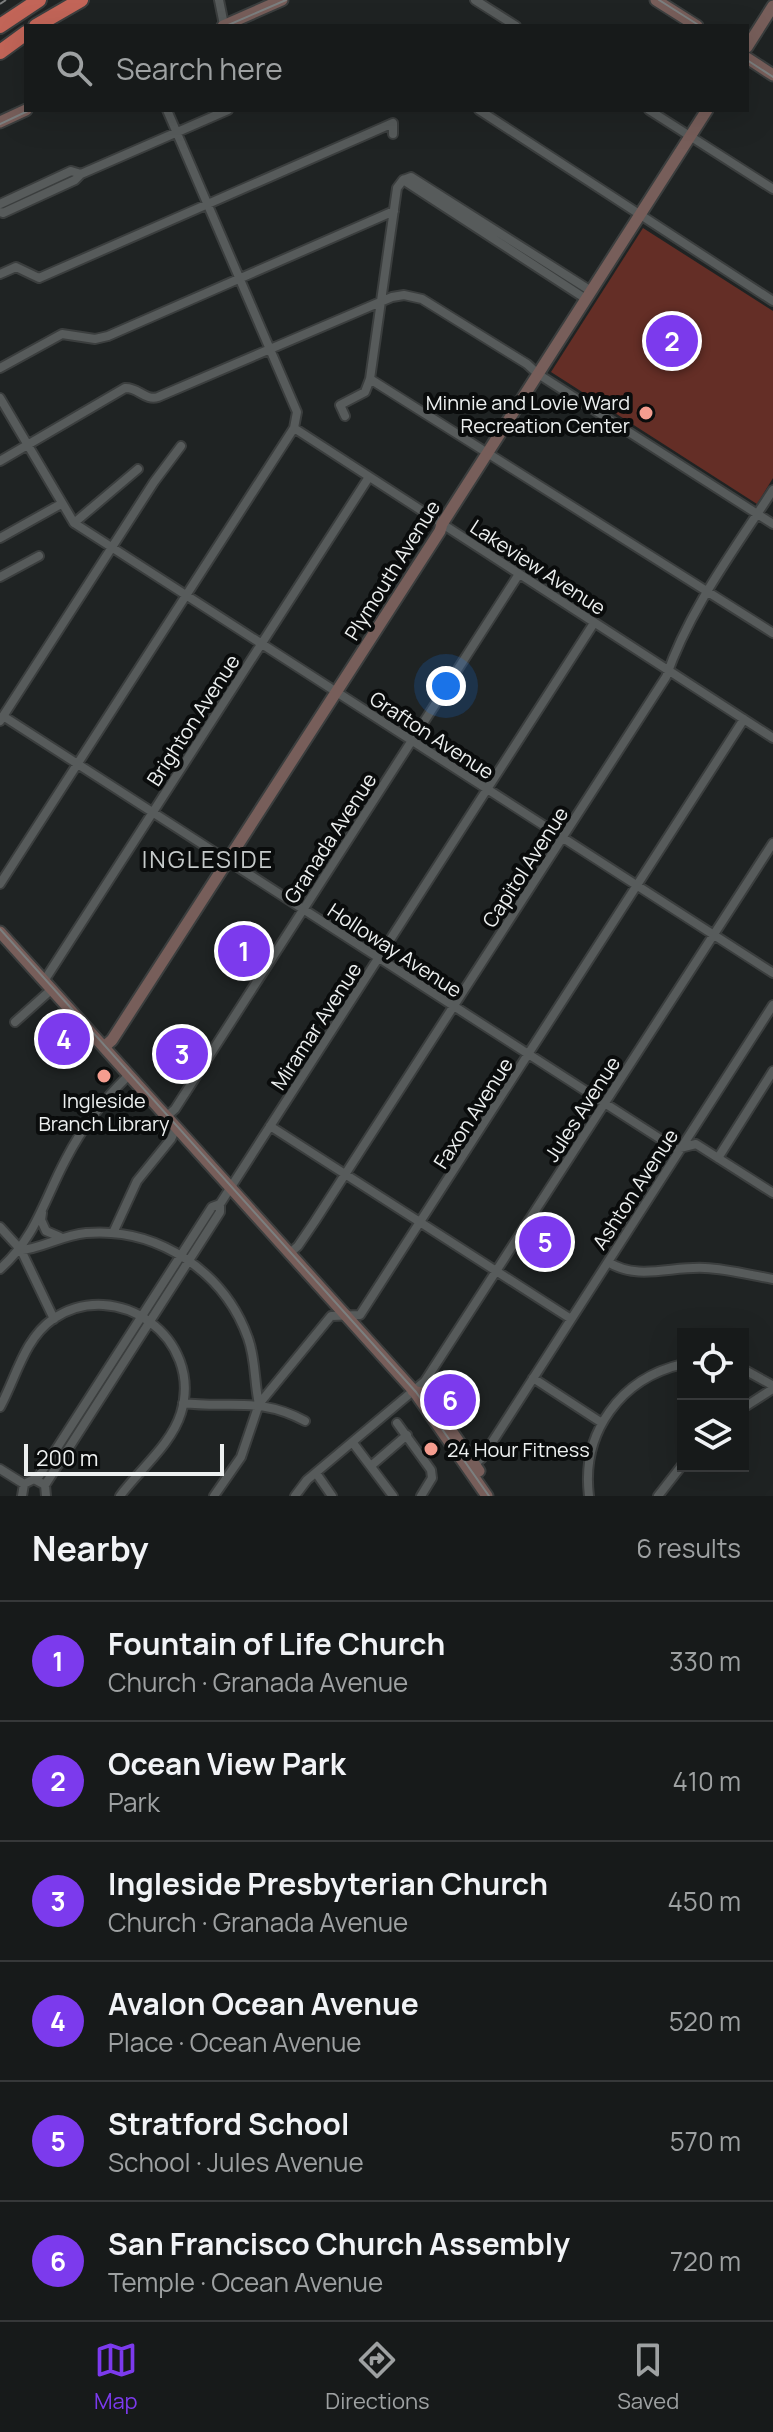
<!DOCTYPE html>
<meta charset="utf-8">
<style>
body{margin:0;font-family:Manrope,sans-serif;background:#202323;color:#f1f3f6}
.controls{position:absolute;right:24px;bottom:24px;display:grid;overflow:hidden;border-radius:0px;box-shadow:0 8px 32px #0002}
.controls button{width:72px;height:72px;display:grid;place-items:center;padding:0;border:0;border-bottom:2px solid #363839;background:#171a1a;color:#f1f3f6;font:40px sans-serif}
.scale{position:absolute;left:24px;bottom:20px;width:200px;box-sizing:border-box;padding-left:8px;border:4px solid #edf0f0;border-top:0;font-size:22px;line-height:28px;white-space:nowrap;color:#edf0f0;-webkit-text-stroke:6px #0a0c0c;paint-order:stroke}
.you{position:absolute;left:446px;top:686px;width:28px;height:28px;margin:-20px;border:6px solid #fff;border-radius:50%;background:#1a73e8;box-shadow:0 0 0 12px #1a73e833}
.badge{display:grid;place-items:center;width:52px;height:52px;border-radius:50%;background:#7c3aed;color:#fff;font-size:26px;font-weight:700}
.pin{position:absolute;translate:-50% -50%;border:4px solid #fff;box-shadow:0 2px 8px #0006}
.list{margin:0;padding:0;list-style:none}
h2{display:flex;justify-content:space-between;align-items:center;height:104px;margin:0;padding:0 32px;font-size:34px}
h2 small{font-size:26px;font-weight:400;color:#9ea1a2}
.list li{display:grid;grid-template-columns:52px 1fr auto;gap:24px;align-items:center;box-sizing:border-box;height:120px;padding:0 32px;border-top:2px solid #363839}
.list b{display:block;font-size:30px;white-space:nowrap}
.list p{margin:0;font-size:26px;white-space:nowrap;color:#9ea1a2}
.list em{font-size:26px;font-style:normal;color:#9ea1a2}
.icon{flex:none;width:44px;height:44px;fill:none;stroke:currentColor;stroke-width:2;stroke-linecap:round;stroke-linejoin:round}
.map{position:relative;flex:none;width:773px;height:1496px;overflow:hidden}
.search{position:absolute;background:#171a1a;box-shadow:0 8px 32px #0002;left:24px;right:24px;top:24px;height:88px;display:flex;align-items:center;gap:20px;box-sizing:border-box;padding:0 28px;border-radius:0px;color:#9ea1a2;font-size:30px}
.sheet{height:824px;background:#171a1a}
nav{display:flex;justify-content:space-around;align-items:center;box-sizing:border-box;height:112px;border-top:2px solid #363839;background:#171a1a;font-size:22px;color:#9ea1a2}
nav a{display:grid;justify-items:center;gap:4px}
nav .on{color:#7c3aed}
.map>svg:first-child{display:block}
.green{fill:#642e26}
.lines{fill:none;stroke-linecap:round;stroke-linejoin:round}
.street-casing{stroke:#3b3e3e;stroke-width:12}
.secondary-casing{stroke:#3b3e3e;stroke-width:15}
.highway-casing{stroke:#3b3e3e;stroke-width:18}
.street{stroke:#575b5b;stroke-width:8}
.secondary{stroke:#775e5a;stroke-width:11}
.highway{stroke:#c26558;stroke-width:14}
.tram{stroke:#7c7f7f;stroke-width:2}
.rail{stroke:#7c7f7f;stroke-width:2;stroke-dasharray:16 8;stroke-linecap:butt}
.poi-dot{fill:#f59d8f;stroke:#0a0c0c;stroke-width:3}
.labels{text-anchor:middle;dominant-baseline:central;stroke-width:8;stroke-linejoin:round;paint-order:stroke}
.poi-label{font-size:20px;fill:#edf0f0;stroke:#0a0c0c;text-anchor:end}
.street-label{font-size:20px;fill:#edf0f0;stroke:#0a0c0c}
.quarter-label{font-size:24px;letter-spacing:2px;fill:#c5caca;stroke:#0a0c0c}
</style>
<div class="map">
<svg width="773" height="1496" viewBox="0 0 773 1496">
<rect width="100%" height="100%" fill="#1f2323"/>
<path class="green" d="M 643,228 L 773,311 L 773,478 L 757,504 L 551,372 Z"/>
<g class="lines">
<defs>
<path id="street" d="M 219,0 L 224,25
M 475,0 L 516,26
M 167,110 L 297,412 L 294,428 L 773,738
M 479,110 L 773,301
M 649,110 L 773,189
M 403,180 L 411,177 L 591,291
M 403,180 L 586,299
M 0,204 L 71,171 L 81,174
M 0,212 L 3,213 L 75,180 L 81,174 L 228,110
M 0,274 L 16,267 L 39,278 L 393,123 L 393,134
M 0,368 L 62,334 L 95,339 L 108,336 L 394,211
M 370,379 L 773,633
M 0,398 L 74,523 L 773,973
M 345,416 L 340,405 L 365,392 L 370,379 L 397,188 L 403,180
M 0,461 L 125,388 C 138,387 145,401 158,397 L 392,297 L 404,295 L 422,299 L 527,364 L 538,374 L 773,524
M 74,523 L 138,469
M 0,538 L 61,504
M 0,577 L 39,556
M 3,716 L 676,1149 L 696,1144 L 773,1193
M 0,721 L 154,482 L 181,446
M 0,884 L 294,428
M 44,981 L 369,477
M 15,1022 L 52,989
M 166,1117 L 175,1109 L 519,574
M 270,1126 L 571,1319
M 718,1158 L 773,1071
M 42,1213 L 41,1220 L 46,1231 L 60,1237
M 0,1227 L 21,1250 L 54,1319
M 113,1233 L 137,1181 L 171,1139 L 176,1128
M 21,1250 C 41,1249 62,1235 86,1233 C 157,1227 224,1271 248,1338 C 256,1360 254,1382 259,1404
M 290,1253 L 298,1246 L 315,1221 L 666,677 C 689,610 734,550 773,490
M 608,1262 C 638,1281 671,1266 705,1268 C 728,1269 750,1275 773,1279
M 0,1269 C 36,1237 44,1200 66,1159 C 82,1128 104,1099 129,1075
M 743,1369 L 772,1385
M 533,1378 L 602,1423
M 183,1403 C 231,1409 258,1396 305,1421
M 0,1407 C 16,1378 24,1339 53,1319 C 117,1276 204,1338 181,1413 C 171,1445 139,1470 120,1496
M 743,1408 L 771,1390
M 397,1423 L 431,1470 L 432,1478 L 421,1496
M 353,1443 L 393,1496
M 372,1465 L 407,1435
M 472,1466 L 482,1458 L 773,1005
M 0,1469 L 24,1484
M 316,1473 L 332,1496
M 37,1479 L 212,1207 L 220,1204
M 45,1485 L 220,1212 L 220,1204 L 594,623
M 22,1496 L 24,1484 L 34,1479 L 45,1485 L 46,1496
M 214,1496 L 241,1457 L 259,1404 L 331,1316 L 360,1315 L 744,719
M 295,1496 L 307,1480 L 425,1381 L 773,843
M 589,1496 C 581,1432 621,1378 683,1364
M 658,1496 L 683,1464"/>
<path id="secondary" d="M 656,0 L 697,26
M 223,26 L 282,0
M 747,47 L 773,6
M 747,58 L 773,75
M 0,122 L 26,110
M 0,932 L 414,1391 L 487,1496
M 104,1047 L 112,1040 L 440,531 L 442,524 L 707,110
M 413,1391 L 426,1394 L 479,1471"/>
<path id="highway" d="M 0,26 L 39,0
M 36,26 L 81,0
M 0,52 L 26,33"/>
</defs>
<use href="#street" class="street-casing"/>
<use href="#secondary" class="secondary-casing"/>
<use href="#highway" class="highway-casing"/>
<use href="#street" class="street"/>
<use href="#secondary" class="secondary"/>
<use href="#highway" class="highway"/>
<path class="tram" d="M 659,0 L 700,26
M 226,26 L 286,0
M 747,60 L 773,77
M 0,124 L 30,110
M 0,929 L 416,1392 L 489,1496"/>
<path class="rail" d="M 0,4 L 6,0"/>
</g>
<g class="poi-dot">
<circle cx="646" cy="413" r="8"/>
<circle cx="104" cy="1076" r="8"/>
<circle cx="431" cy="1449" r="8"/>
</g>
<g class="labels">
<g class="poi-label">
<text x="630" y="402">Minnie and Lovie Ward<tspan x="630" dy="23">Recreation Center</tspan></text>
<text x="104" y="1100" text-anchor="middle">Ingleside<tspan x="104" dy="23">Branch Library</tspan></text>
<text x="447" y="1449" text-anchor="start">24 Hour Fitness</text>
</g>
<g class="street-label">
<text transform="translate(538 567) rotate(33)">Lakeview Avenue</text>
<text transform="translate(392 570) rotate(-58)">Plymouth Avenue</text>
<text transform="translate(193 720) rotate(-57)">Brighton Avenue</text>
<text transform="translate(432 735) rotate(33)">Grafton Avenue</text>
<text transform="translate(330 838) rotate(-57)">Granada Avenue</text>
<text transform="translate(525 867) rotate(-57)">Capitol Avenue</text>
<text transform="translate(395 950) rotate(33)">Holloway Avenue</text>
<text transform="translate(316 1026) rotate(-57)">Miramar Avenue</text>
<text transform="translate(582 1109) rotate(-57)">Jules Avenue</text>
<text transform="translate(473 1113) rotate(-57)">Faxon Avenue</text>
<text transform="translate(635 1189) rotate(-57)">Ashton Avenue</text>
</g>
<g class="quarter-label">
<text x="208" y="858">INGLESIDE</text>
</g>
</g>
</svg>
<div class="controls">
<button><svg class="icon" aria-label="locate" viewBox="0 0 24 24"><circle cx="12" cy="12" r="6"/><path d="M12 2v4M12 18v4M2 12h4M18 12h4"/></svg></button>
<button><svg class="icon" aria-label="layers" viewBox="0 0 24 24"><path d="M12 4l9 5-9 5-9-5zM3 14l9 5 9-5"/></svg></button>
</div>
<div class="scale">200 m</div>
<div class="you"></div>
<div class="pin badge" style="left:244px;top:951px">1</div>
<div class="pin badge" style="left:672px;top:341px">2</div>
<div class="pin badge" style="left:182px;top:1054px">3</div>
<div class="pin badge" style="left:64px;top:1039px">4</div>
<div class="pin badge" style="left:545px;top:1242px">5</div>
<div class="pin badge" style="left:450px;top:1400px">6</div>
<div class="search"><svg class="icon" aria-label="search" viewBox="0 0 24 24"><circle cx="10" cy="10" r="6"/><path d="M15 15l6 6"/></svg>Search here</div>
</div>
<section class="sheet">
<h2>Nearby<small>6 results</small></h2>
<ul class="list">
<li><span class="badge">1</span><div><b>Fountain of Life Church</b><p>Church · Granada Avenue</p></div><em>330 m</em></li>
<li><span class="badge">2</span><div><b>Ocean View Park</b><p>Park</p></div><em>410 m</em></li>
<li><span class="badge">3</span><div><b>Ingleside Presbyterian Church</b><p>Church · Granada Avenue</p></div><em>450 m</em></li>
<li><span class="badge">4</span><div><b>Avalon Ocean Avenue</b><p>Place · Ocean Avenue</p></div><em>520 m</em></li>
<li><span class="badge">5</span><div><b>Stratford School</b><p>School · Jules Avenue</p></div><em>570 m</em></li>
<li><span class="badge">6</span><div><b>San Francisco Church Assembly</b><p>Temple · Ocean Avenue</p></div><em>720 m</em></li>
</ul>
</section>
<nav>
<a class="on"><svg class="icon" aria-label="map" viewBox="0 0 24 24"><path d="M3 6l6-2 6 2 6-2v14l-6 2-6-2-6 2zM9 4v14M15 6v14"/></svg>Map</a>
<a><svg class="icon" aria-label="directions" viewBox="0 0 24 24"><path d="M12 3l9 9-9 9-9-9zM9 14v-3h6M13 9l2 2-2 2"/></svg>Directions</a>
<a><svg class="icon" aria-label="saved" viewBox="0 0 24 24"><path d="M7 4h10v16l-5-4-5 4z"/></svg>Saved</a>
</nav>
